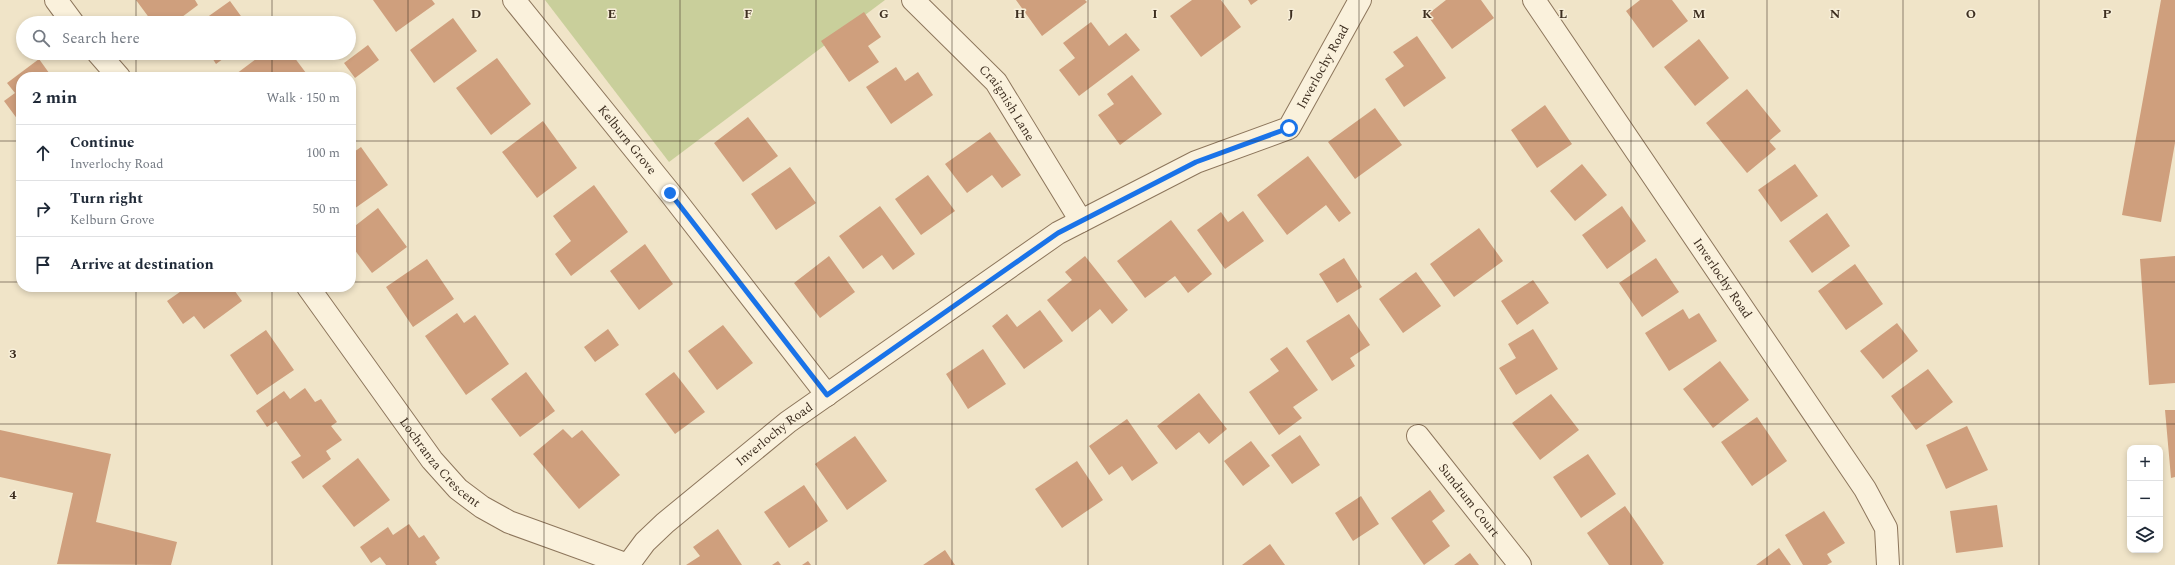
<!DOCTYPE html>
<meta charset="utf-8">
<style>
body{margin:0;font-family:Spectral,serif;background:#f2f2f3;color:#1f2937}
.controls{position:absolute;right:12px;bottom:12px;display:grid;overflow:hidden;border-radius:8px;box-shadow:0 2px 6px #0003}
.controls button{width:36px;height:36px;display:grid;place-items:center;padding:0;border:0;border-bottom:1px solid #e0e1e3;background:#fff;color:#1f2937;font:20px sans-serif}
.stop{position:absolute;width:12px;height:12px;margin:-9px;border:3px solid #1a73e8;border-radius:50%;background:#fff}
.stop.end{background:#1a73e8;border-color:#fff;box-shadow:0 1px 4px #0008}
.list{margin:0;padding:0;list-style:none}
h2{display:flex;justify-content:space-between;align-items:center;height:52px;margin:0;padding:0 16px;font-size:17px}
h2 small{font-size:13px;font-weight:400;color:#747a83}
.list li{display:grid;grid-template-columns:26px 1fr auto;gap:12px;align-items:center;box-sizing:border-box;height:56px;padding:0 16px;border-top:1px solid #e0e1e3}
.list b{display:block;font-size:15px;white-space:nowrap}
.list p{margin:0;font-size:13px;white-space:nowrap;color:#747a83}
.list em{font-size:13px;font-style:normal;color:#747a83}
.icon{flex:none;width:22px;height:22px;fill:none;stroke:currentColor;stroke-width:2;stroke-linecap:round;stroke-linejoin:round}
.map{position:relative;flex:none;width:2175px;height:565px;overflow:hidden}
.search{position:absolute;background:#fff;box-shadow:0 2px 6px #0003;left:16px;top:16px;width:340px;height:44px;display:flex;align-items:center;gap:10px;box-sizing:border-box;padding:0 14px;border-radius:22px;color:#747a83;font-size:15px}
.panel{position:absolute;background:#fff;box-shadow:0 2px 6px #0003;left:16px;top:72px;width:340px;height:220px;border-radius:16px}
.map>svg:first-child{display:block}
.green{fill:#c9cf9b}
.building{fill:#cf9f7d}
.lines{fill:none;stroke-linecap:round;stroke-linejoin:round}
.minor-casing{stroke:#8d765c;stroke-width:24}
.minor{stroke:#faf1dc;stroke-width:22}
.route{stroke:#1a73e8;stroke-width:5}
.grid{fill:none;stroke:#3d2e20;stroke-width:1;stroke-opacity:0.55}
.labels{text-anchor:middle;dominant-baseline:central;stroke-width:3;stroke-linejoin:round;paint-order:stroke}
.street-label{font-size:13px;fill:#3d2e20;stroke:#f7eed8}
.grid-label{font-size:13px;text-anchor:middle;font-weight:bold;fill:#3d2e20;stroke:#f7eed8;stroke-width:3;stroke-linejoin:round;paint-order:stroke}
</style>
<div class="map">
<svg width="2175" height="565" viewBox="0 0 2175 565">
<rect width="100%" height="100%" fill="#f0e4c8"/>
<path class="green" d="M 545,0 L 885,0 L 669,162 Z"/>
<path class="building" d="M 136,0 L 195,0 L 198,5 L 174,23 L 153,23 Z
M 373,0 L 432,0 L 435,4 L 396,32 Z
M 1016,0 L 1085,0 L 1087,2 L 1042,36 Z
M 1192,0 L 1221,0 L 1241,27 L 1201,57 L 1170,16 Z
M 1248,0 L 1258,0 L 1251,5 Z
M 1446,0 L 1481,0 L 1494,18 L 1452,49 L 1427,15 Z
M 1640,0 L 1672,0 L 1688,21 L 1653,48 L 1626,11 Z
M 2161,0 L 2175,0 L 2175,143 L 2161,222 L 2122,215 Z
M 230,1 L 246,23 L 199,23 Z
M 864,12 L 881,37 L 868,46 L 879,62 L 849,82 L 821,41 Z
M 453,18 L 477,51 L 434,83 L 410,50 Z
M 1091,22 L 1109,46 L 1126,33 L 1140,50 L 1079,96 L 1059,70 L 1075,58 L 1063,43 Z
M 1417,36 L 1446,78 L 1404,107 L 1385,79 L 1404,66 L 1393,52 Z
M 1699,39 L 1729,78 L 1695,106 L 1664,67 Z
M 368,45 L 379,60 L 355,78 L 344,63 Z
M 209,53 L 231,53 L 216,64 Z
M 264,53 L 291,53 L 309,77 L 232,77 Z
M 497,58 L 531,104 L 491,135 L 456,88 Z
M 39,59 L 52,77 L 21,77 L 21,124 L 4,101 L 15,93 L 7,83 Z
M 896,67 L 905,81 L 918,72 L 933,95 L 891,124 L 866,87 Z
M 1132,75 L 1162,114 L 1120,145 L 1098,115 L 1114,104 L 1107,94 Z
M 1747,89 L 1781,131 L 1769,141 L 1776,149 L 1747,173 L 1706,123 Z
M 1545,105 L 1572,144 L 1537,168 L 1511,130 Z
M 1375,108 L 1402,145 L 1355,179 L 1328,142 Z
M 748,117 L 778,156 L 743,182 L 714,143 Z
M 543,121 L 577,168 L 537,198 L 502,152 Z
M 990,132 L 1021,175 L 1002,188 L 992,175 L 967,193 L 945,164 Z
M 361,147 L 388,185 L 351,211 L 351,154 Z
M 1308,156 L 1351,213 L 1339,222 L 1326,205 L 1287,235 L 1257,195 Z
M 1582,164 L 1607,195 L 1575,221 L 1550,191 Z
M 1795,164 L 1818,196 L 1781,222 L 1758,190 Z
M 790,167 L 816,203 L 776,230 L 751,194 Z
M 928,175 L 955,211 L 921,235 L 895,199 Z
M 594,185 L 628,232 L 571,276 L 555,254 L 571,241 L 553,216 Z
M 880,206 L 915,254 L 893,270 L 882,255 L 863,269 L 839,236 Z
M 1622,206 L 1646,241 L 1607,269 L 1582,235 Z
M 378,208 L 407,247 L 372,273 L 351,245 L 351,229 Z
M 1243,211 L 1264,241 L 1225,269 L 1197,230 L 1221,212 L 1228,222 Z
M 1827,213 L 1850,246 L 1812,273 L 1789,241 Z
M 1171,220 L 1212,274 L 1188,293 L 1175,276 L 1145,298 L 1117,261 Z
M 1479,228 L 1503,261 L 1454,297 L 1430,264 Z
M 645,244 L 673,284 L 639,310 L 610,271 Z
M 829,256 L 855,292 L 820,318 L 794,283 Z
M 1085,256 L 1128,310 L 1112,324 L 1100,309 L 1072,332 L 1047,300 L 1072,280 L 1065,272 Z
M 2175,256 L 2175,383 L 2149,385 L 2140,259 Z
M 1344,258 L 1362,287 L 1337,303 L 1319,274 Z
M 1656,258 L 1679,292 L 1642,317 L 1619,283 Z
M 427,259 L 454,299 L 413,327 L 386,287 Z
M 1855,264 L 1883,304 L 1846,330 L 1818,291 Z
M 1416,272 L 1441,306 L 1403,333 L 1379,299 Z
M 1533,280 L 1549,303 L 1517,325 L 1501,301 Z
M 187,287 L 232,287 L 242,301 L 204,329 L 194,316 L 183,324 L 167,301 Z
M 1683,309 L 1689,319 L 1699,313 L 1717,341 L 1669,371 L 1645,333 Z
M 1040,310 L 1063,341 L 1024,369 L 992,326 L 1007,314 L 1017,327 Z
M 457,313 L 464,323 L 475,315 L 509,364 L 466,395 L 425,336 Z
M 1349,314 L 1370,345 L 1350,358 L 1355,366 L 1332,381 L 1306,341 Z
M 1897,323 L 1918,351 L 1883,379 L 1860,351 Z
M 723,325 L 753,363 L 717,390 L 688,351 Z
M 608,329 L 619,345 L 595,362 L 584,347 Z
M 1533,329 L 1558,369 L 1516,395 L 1499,368 L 1516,358 L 1508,344 Z
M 266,330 L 294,370 L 257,395 L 230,355 Z
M 1287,347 L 1318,390 L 1293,407 L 1302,418 L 1279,435 L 1249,392 L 1279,371 L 1270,359 Z
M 983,349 L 1006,384 L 968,409 L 946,374 Z
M 1720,361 L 1749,400 L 1713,428 L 1683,389 Z
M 1928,369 L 1953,402 L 1916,430 L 1891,396 Z
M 526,372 L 555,411 L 520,437 L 491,399 Z
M 674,372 L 705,412 L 675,434 L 645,394 Z
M 305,388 L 315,402 L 321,399 L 337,422 L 331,426 L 342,440 L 326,451 L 331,459 L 303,479 L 291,462 L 301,456 L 276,421 L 267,427 L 256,411 L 284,391 L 290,399 Z
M 1199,393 L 1227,429 L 1209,444 L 1199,432 L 1176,450 L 1157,426 Z
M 1551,394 L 1579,430 L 1540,460 L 1512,423 Z
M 2165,410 L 2175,410 L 2175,477 L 2171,478 Z
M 1757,417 L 1787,461 L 1752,486 L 1721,442 Z
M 1127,419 L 1158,463 L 1132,481 L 1122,466 L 1109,475 L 1089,446 Z
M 1967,426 L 1988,470 L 1946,489 L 1926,445 Z
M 563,429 L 572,438 L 582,430 L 620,475 L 579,509 L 533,454 Z
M 0,430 L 111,454 L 96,522 L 177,542 L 171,565 L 57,564 L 73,493 L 0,477 Z
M 1300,435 L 1320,465 L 1292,484 L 1271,455 Z
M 855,436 L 887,481 L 847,510 L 815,464 Z
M 1251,441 L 1270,466 L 1243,486 L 1224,461 Z
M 1588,454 L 1616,494 L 1581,518 L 1553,477 Z
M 358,458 L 390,500 L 354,527 L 322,486 Z
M 1077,461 L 1103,500 L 1062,528 L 1035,489 Z
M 804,485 L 828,521 L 789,548 L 764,512 Z
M 1430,490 L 1445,511 L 1432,521 L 1450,546 L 1424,565 L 1391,518 Z
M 1361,496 L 1379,524 L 1353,541 L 1335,513 Z
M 1997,505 L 2003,547 L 1956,553 L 1950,511 Z
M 1625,506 L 1664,563 L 1662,565 L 1609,565 L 1587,533 Z
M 1824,511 L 1845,543 L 1827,554 L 1832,562 L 1827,565 L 1803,565 L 1785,535 Z
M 409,524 L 419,538 L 424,535 L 440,558 L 435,562 L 437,565 L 386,565 L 380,557 L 371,563 L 360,547 L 388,527 L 393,535 Z
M 718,529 L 742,565 L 686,565 L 700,556 L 693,547 Z
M 1270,544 L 1285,565 L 1242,565 Z
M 1779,548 L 1791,565 L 1756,565 Z
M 945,550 L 955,565 L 923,565 Z
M 1470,553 L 1479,565 L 1454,565 Z
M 778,561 L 781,565 L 772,565 Z
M 808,561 L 811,565 L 802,565 Z"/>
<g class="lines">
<defs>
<g id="minor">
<path d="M 56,0 L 73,23"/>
<path id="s1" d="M 514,0 L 670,193 L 827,395"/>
<path id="s2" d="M 913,0 L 996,82 L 1081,221"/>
<path id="s3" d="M 1534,0 L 1865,489 L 1886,528 L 1888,565"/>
<path d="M 98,53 L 119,77"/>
<path id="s4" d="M 308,287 L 432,460 L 458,489 L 482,507 L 509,522 L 628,565"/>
<path id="s5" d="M 1418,436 L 1520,565"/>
<path id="s6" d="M 628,565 L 645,542 L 665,523 L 788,422 L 1058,233 L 1196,162 L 1289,128 L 1360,0"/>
</g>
</defs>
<use href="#minor" class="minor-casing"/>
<use href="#minor" class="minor"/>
</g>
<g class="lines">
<path class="route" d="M 670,193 L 827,395 L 1058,233 L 1196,162 L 1289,128"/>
</g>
<path class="grid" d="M 136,0 L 136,23M 272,0 L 272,23M 408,0 L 408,565M 544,0 L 544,565M 680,0 L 680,565M 816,0 L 816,565M 952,0 L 952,565M 1088,0 L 1088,565M 1223,0 L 1223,565M 1359,0 L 1359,565M 1495,0 L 1495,565M 1631,0 L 1631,565M 1767,0 L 1767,565M 1903,0 L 1903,565M 2039,0 L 2039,565M 136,53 L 136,77M 272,53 L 272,77M 0,141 L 21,141M 351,141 L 2175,141M 0,282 L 21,282M 351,282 L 2175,282M 136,287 L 136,565M 272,287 L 272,565M 0,424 L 2175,424"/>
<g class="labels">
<g class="street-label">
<text stroke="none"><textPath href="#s6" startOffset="869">Inverlochy Road</textPath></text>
<text stroke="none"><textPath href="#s2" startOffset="140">Craignish Lane</textPath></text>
<text stroke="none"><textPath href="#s1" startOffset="180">Kelburn Grove</textPath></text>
<text stroke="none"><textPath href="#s3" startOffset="336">Inverlochy Road</textPath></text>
<text stroke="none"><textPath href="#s6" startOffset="197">Inverlochy Road</textPath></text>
<text stroke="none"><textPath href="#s4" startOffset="220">Lochranza Crescent</textPath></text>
<text stroke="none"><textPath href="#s5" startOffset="82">Sundrum Court</textPath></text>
</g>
</g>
<g class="grid-label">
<text x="476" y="18">D</text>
<text x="612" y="18">E</text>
<text x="748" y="18">F</text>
<text x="884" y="18">G</text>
<text x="1020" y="18">H</text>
<text x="1155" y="18">I</text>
<text x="1291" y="18">J</text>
<text x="1427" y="18">K</text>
<text x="1563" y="18">L</text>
<text x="1699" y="18">M</text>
<text x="1835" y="18">N</text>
<text x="1971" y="18">O</text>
<text x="2107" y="18">P</text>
<text x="13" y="358">3</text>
<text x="13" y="499">4</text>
</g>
</svg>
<div class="controls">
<button>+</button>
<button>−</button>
<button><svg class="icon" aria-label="layers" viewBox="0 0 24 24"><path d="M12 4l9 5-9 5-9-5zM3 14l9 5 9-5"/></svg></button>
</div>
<div class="stop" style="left:1289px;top:128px"></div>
<div class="stop end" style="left:670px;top:193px"></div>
<div class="search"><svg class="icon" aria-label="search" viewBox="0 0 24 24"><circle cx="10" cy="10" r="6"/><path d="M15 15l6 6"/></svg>Search here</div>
<section class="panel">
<h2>2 min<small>Walk · 150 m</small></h2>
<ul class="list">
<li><svg class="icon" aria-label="ahead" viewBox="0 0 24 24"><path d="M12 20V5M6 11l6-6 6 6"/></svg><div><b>Continue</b><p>Inverlochy Road</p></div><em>100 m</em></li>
<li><svg class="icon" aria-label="right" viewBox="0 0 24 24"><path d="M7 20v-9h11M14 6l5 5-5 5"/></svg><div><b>Turn right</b><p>Kelburn Grove</p></div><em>50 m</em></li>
<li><svg class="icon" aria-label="arrive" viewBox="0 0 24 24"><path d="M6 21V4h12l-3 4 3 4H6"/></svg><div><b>Arrive at destination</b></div></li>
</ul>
</section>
</div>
